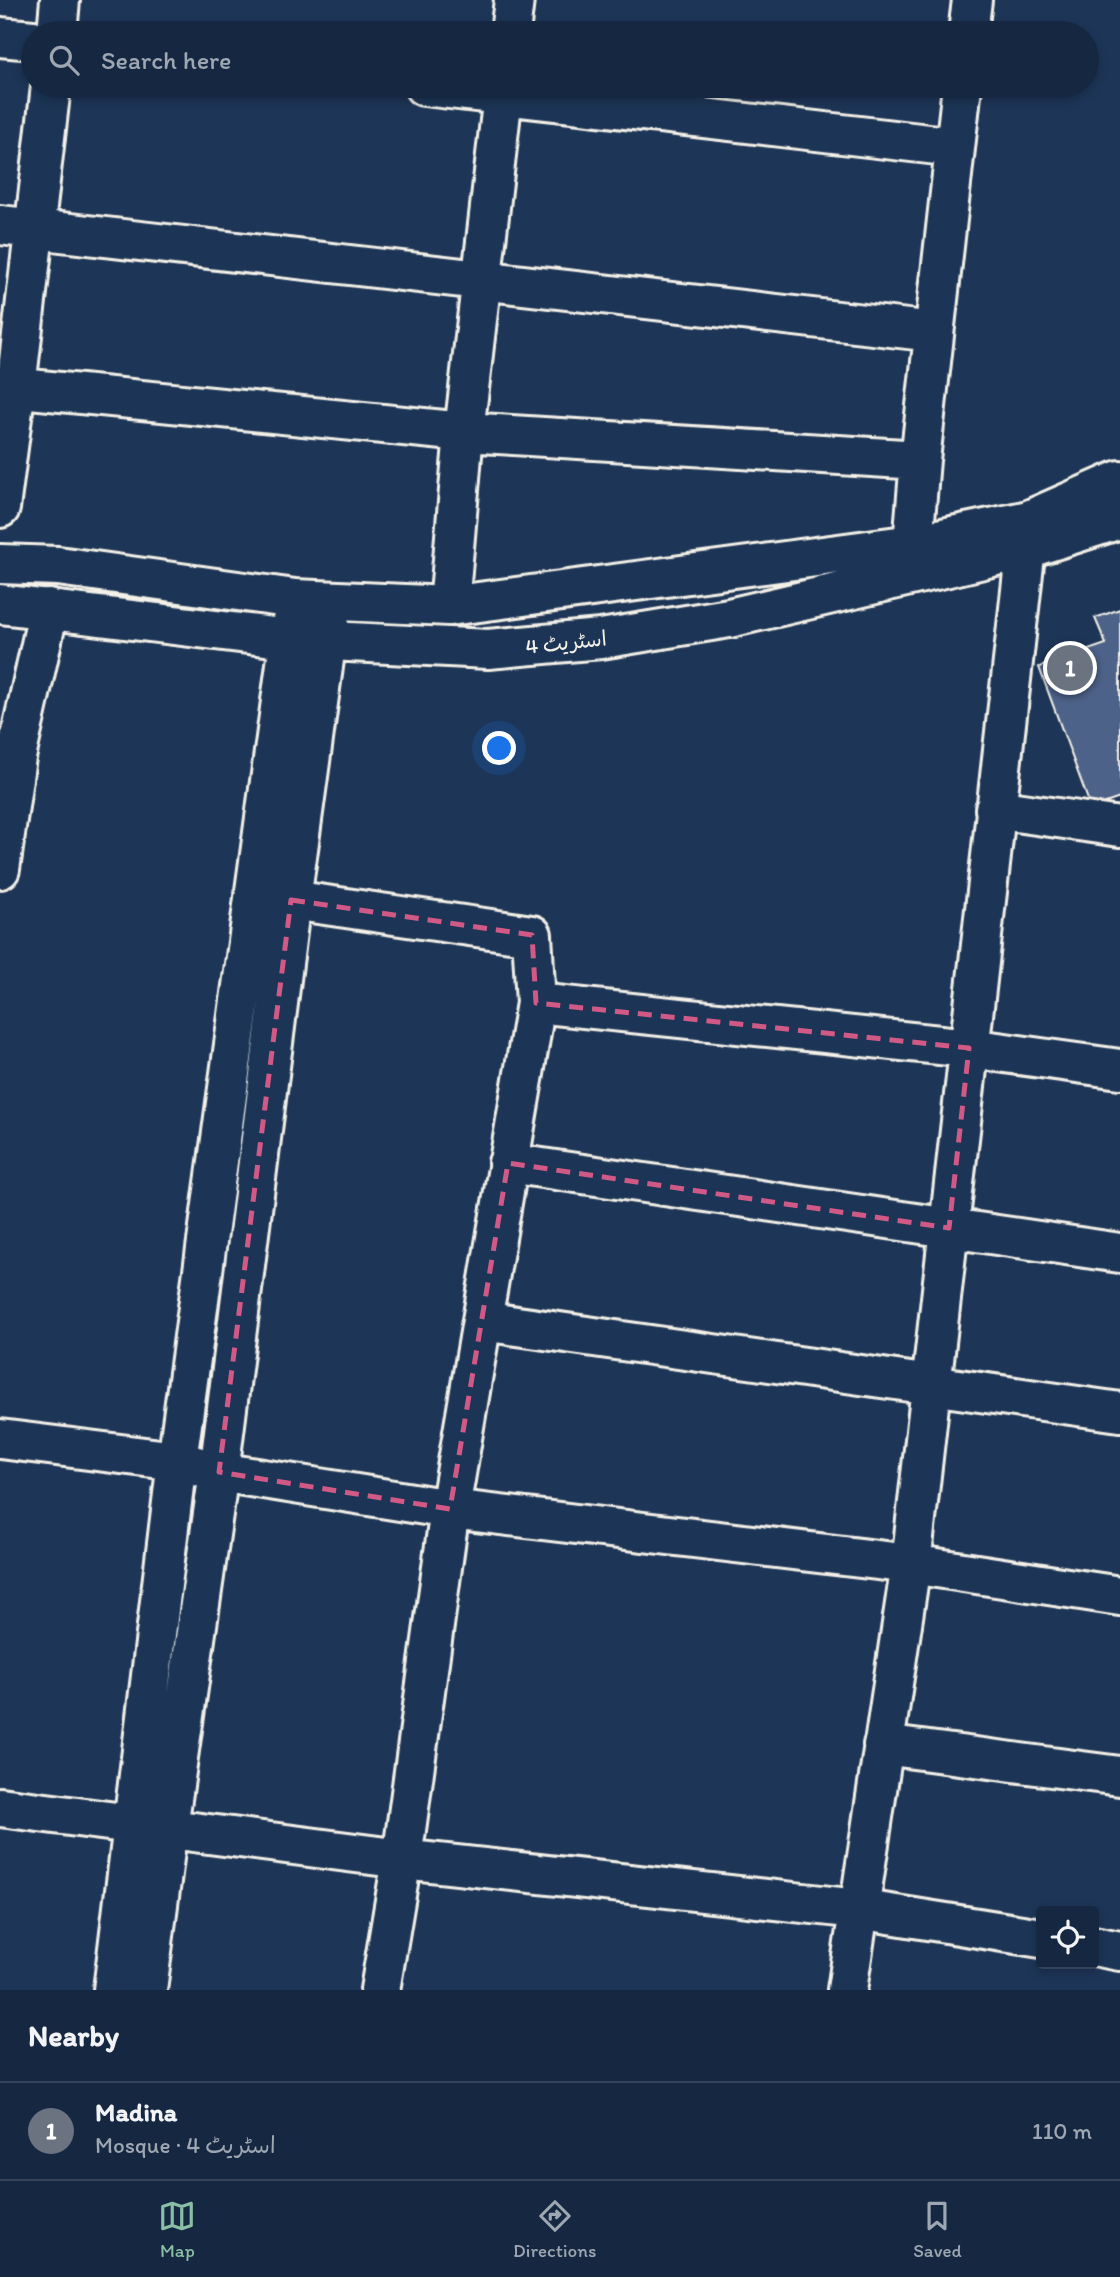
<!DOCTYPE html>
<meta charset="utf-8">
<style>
body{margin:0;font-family:Itim,"Playpen Sans Arabic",sans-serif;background:#23344c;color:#f1f3f6}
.controls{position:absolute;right:21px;bottom:21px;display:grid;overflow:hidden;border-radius:7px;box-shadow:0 4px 10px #0003}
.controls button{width:63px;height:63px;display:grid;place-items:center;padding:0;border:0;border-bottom:2px solid #35445a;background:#162841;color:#f1f3f6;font:35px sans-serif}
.you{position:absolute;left:500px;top:749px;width:24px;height:24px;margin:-18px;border:5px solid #fff;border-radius:50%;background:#1a73e8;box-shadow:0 0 0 10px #1a73e833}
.badge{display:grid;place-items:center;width:46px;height:46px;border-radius:50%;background:#8abfa5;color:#fff;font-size:23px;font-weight:700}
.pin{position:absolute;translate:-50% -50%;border:4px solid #fff;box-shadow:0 2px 7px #0006}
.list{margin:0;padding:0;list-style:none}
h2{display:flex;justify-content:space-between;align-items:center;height:91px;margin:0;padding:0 28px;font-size:30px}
h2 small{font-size:23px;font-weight:400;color:#9ea6b1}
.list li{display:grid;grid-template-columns:46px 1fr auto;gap:21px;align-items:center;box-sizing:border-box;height:98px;padding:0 28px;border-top:2px solid #35445a}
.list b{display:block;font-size:26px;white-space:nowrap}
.list p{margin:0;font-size:23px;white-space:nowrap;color:#9ea6b1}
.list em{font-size:23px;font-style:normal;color:#9ea6b1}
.icon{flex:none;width:38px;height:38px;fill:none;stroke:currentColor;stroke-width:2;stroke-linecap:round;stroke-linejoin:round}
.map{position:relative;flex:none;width:1120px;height:1990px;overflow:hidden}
.search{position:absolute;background:#162841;box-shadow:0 4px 10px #0003;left:21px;right:21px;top:21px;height:77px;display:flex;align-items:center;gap:18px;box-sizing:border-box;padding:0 24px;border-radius:38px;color:#9ea6b1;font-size:26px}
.sheet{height:189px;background:#162841}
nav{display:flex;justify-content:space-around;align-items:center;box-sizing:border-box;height:98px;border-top:2px solid #35445a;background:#162841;font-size:19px;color:#9ea6b1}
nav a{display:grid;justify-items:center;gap:4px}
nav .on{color:#8abfa5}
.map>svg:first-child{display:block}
.building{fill:#4e6289;stroke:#f4f1e8;stroke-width:2}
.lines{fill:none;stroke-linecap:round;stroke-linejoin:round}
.minor-casing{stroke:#f4f1e8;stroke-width:44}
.major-casing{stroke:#f4f1e8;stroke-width:44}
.minor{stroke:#1d3557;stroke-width:38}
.major{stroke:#1d3557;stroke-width:38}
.marked{fill:none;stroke:#d15985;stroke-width:5;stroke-dasharray:14 9;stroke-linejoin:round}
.labels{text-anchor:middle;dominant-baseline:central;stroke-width:5;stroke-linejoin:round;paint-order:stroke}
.street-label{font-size:21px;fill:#f4f1e8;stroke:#1d3557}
</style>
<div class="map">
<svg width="1120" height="1990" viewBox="0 0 1120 1990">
<rect width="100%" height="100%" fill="#1d3557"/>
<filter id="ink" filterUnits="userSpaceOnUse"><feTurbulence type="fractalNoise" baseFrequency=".0143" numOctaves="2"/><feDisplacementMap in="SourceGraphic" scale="14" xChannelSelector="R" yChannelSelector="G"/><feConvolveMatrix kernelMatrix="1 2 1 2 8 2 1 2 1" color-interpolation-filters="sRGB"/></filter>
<g filter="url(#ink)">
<path class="building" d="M 1120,609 L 1120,798 L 1091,808 L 1039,667 L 1106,644 L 1095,618 Z"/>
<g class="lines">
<defs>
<path id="minor" d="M 57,33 L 60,0
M 510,33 L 514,0
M 968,33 L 972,0
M 0,37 L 33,40
M 424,86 L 955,147
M 0,225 L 934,332
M 0,386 L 464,432 L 920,460
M 0,508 L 16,387 L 51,86
M 913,544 L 920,460 L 962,86
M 449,606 L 464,432 L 504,86
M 995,809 L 1120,827
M 0,869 L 16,757 L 49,609
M 291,900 L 532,935 L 536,1003 L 450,1509 L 402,1859 L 380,1990
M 536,1003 L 969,1048 L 1120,1069
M 508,1163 L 1120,1253
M 482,1321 L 1120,1412
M 0,1439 L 177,1461 L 219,1472 L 450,1509 L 911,1564 L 1120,1596
M 883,1745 L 1120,1776
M 0,1807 L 402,1859 L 858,1909 L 1041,1938
M 1094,1946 L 1120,1951
M 847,1990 L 911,1564 L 1029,520"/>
<path id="major" d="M 0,564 L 58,566 L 295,599 L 449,606 L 913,544 L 1029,520 L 1120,480
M 0,604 L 290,639 L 488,649 L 601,639 L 729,618 L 1026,549 L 1120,519
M 113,1990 L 177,1461 L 295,599
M 147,1990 L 168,1827 L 219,1472 L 291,900 L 332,601"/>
</defs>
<use href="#minor" class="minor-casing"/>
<use href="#major" class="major-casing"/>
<use href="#minor" class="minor"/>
<use href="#major" class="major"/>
</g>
</g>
<path class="marked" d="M 291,900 L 532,935 L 536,1003 L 969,1048 L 949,1228 L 508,1163 L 450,1509 L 219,1472 Z"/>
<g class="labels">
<g class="street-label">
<text transform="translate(566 642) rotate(-6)">اسٹریٹ 4</text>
</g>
</g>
</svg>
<div class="controls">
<button><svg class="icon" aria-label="locate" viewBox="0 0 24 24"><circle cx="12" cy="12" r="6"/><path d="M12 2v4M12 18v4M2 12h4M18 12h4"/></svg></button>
</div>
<div class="you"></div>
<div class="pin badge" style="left:1070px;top:668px;background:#6b7280">1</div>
<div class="search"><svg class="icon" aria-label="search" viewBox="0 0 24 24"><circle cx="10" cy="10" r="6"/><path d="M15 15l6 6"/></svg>Search here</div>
</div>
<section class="sheet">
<h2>Nearby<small></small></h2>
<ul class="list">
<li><span class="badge" style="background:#6b7280">1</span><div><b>Madina</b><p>Mosque · اسٹریٹ 4</p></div><em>110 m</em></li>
</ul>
</section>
<nav>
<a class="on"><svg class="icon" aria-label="map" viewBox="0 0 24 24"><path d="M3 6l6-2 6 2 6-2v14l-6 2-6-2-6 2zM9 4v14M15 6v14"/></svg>Map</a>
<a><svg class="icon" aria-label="directions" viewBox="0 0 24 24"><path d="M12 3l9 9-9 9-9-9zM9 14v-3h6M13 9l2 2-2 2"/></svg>Directions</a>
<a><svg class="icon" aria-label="saved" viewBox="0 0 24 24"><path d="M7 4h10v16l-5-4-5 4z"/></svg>Saved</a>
</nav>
